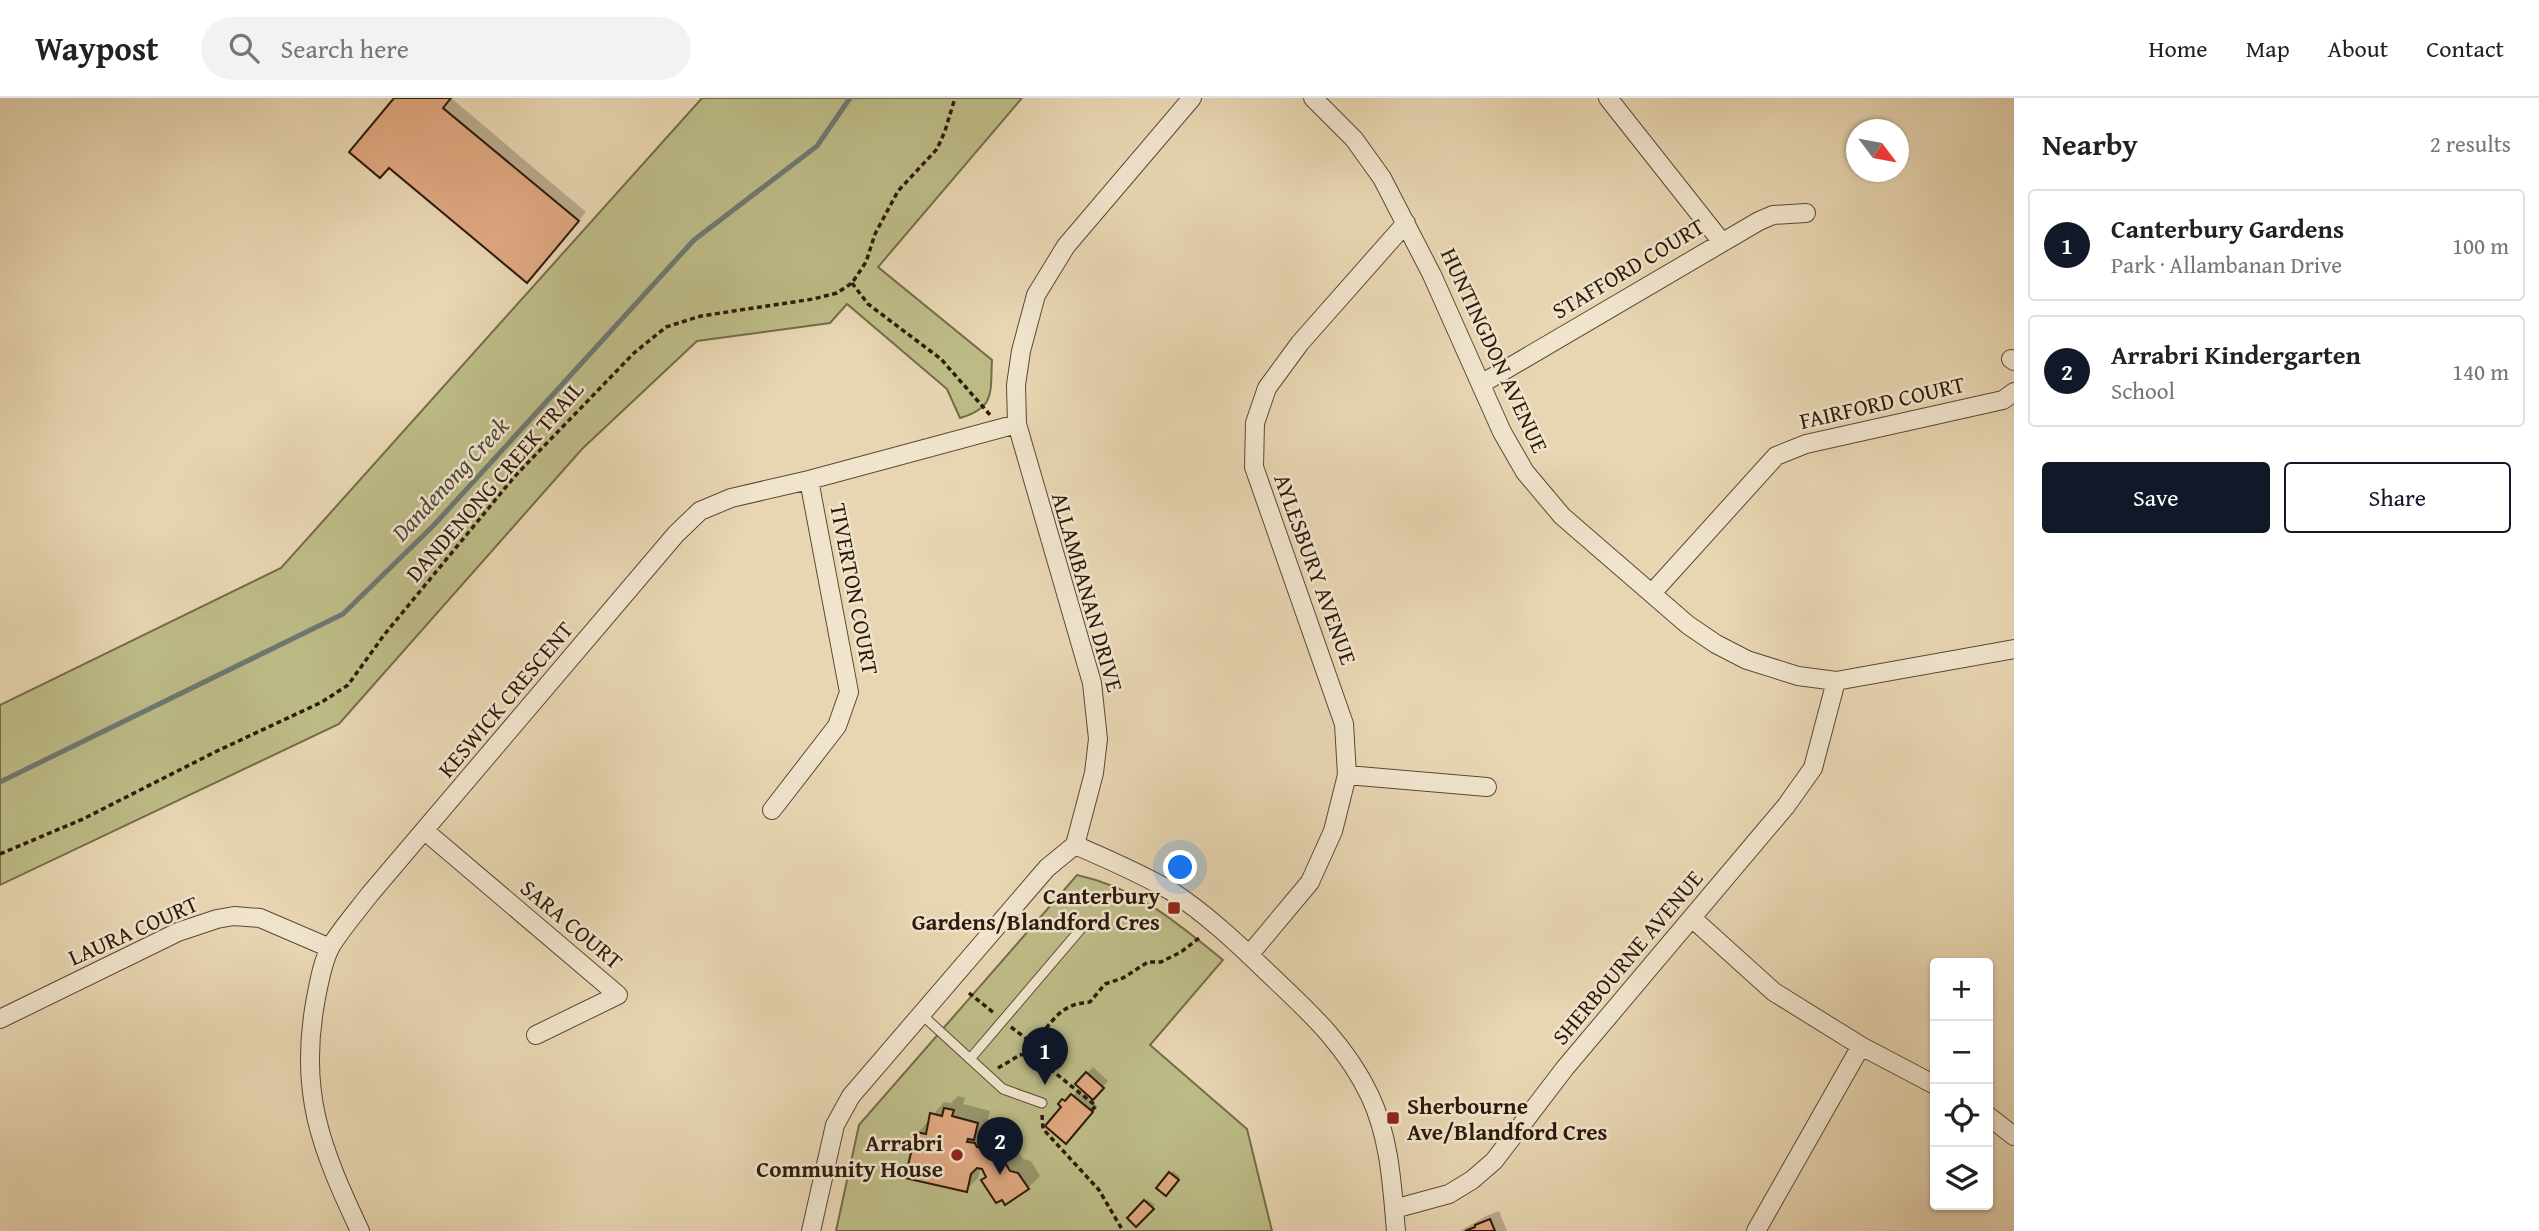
<!DOCTYPE html>
<meta charset="utf-8">
<style>
body{margin:0;font-family:"Gentium Book Plus",serif;background:#f2f2f2;color:#222}
.controls{position:absolute;right:21px;bottom:21px;display:grid;overflow:hidden;border-radius:7px;box-shadow:0 2px 5px #0004}
.controls button{width:63px;height:63px;display:grid;place-items:center;padding:0;border:0;border-bottom:2px solid #e0e0e0;background:#fff;color:#222;font:35px sans-serif}
.compass{position:absolute;left:1846px;top:21px;width:63px;height:63px;border-radius:50%;background:#fff;box-shadow:0 2px 5px #0004;rotate:122deg}
.you{position:absolute;left:1181px;top:770px;width:24px;height:24px;margin:-18px;border:5px solid #fff;border-radius:50%;background:#1a73e8;box-shadow:0 0 0 10px #1a73e833}
.badge{display:grid;place-items:center;width:46px;height:46px;border-radius:50%;background:#111827;color:#fff;font-size:23px;font-weight:700}
.pin{position:absolute;translate:-50% -58px;filter:drop-shadow(0 2px 4px #0008)}
.pin::after{content:'';position:absolute;top:37px;width:24px;height:21px;background:inherit;clip-path:polygon(0 0,100% 0,50% 100%)}
.list{margin:0;padding:0;list-style:none}
h2{display:flex;justify-content:space-between;align-items:center;height:91px;margin:0;padding:0 28px;font-size:30px}
h2 small{font-size:23px;font-weight:400;color:#767676}
.list li{display:grid;grid-template-columns:46px 1fr auto;gap:21px;align-items:center;box-sizing:border-box;height:112px;margin:0 14px 14px;padding:0 14px;border:2px solid #e0e0e0;border-radius:7px}
.list b{display:block;font-size:26px;white-space:nowrap}
.list p{margin:0;font-size:23px;white-space:nowrap;color:#767676}
.list em{font-size:23px;font-style:normal;color:#767676}
.actions{display:flex;gap:14px;padding:21px 28px}
.actions a{flex:1;padding:16px 0;border:2px solid #111827;border-radius:7px;text-align:center;font-size:24px;color:#111827}
.actions .main{background:#111827;color:#fff}
.icon{flex:none;width:38px;height:38px;fill:none;stroke:currentColor;stroke-width:2;stroke-linecap:round;stroke-linejoin:round}
.map{position:relative;flex:none;width:2014px;height:1133px;overflow:hidden}
header{display:flex;align-items:center;gap:42px;box-sizing:border-box;height:98px;padding:0 35px;background:#fff;border-bottom:2px solid #e0e0e0}
header strong{font-size:33px}
nav{display:flex;gap:38px;margin-inline-start:auto;font-size:24px}
.search{width:490px;height:63px;background:#f2f2f2;display:flex;align-items:center;gap:18px;box-sizing:border-box;padding:0 24px;border-radius:38px;color:#767676;font-size:26px}
main{display:flex}
aside{flex:1;background:#fff}
.map>svg:first-child{display:block}
.green{fill:#bdbc87;stroke:#746b49;stroke-width:2}
.shadow{fill:#0003}
.lines{fill:none;stroke-linecap:round;stroke-linejoin:round}
.stream{stroke:#6e7872;stroke-width:5}
.building{fill:#e0a881;stroke:#2c1a0b;stroke-width:2}
.lane-casing{stroke:#5b4935;stroke-width:11}
.street-casing{stroke:#5b4935;stroke-width:20}
.path{stroke:#2c1a0b;stroke-width:3.5;stroke-dasharray:5 3.5;stroke-linecap:butt}
.lane{stroke:#f0e4cd;stroke-width:9}
.street{stroke:#f0e4cd;stroke-width:18}
.poi-dot{fill:#8f2418;stroke:#f0e4cd;stroke-width:2.5}
.labels{text-anchor:middle;dominant-baseline:central;stroke-width:5;stroke-linejoin:round;paint-order:stroke}
.street-label{font-size:23px;fill:#2c1a0b;stroke:#f0e4cd}
.poi-label{font-size:23px;font-weight:bold;fill:#2c1a0b;stroke:#f0e4cd;text-anchor:end}
.water-label{font-size:24px;font-style:italic;fill:#4d493e;stroke:#f0e4cd}
</style>
<header>
<strong>Waypost</strong>
<div class="search"><svg class="icon" aria-label="search" viewBox="0 0 24 24"><circle cx="10" cy="10" r="6"/><path d="M15 15l6 6"/></svg>Search here</div>
<nav><a>Home</a><a>Map</a><a>About</a><a>Contact</a></nav>
</header>
<main>
<div class="map">
<svg width="2014" height="1133" viewBox="0 0 2014 1133">
<rect width="100%" height="100%" fill="#e8d6b2"/>
<filter id="stains"><feTurbulence type="fractalNoise" baseFrequency=".00286" numOctaves="4"/><feColorMatrix values="0 0 0 0 .2 0 0 0 0 .09 0 0 0 0 .02 0 0 0 .5 -.17"/></filter>
<radialGradient id="worn" r=".72"><stop offset=".6" stop-color="#630" stop-opacity="0"/><stop offset="1" stop-color="#630" stop-opacity=".3"/></radialGradient>
<path class="green" d="M 702,0 L 1022,0 L 878,169 L 992,262 C 990,295 996,309 960,320 L 947,291 L 847,206 L 830,225 L 697,243 L 582,351 L 339,626 L 0,787 L 0,607 L 281,470 Z
M 1077,777 C 1137,790 1176,824 1223,862 L 1150,947 L 1247,1031 L 1272,1133 L 836,1133 L 859,1027 Z"/>
<path class="shadow" d="M 396,0 L 451,0 L 586,114 L 536,174 Z
M 1093,969 L 1108,983 L 1093,1000 L 1078,986 Z
M 1078,992 L 1097,1008 L 1072,1038 L 1064,1002 L 1069,996 L 1072,999 Z
M 958,998 L 965,1000 L 963,1006 L 990,1013 L 986,1028 L 982,1032 L 987,1034 L 990,1038 L 1015,1042 L 1013,1047 L 1023,1061 L 1031,1063 L 1040,1078 L 1028,1090 L 988,1078 L 981,1067 L 978,1080 L 966,1092 L 918,1035 L 944,1004 L 951,1005 Z
M 1173,1073 L 1180,1079 L 1166,1096 L 1158,1089 Z
M 1147,1101 L 1155,1107 L 1136,1127 L 1129,1120 Z
M 1499,1113 L 1507,1133 L 1460,1133 L 1486,1118 Z"/>
<g class="lines">
<path class="stream" d="M 0,684 L 343,516 L 433,428 L 694,142 L 817,48 L 850,0"/>
</g>
<path class="building" d="M 394,0 L 451,0 L 443,10 L 579,123 L 527,185 L 389,70 L 380,80 L 349,54 Z
M 1086,974 L 1104,990 L 1093,1002 L 1075,986 Z
M 1071,996 L 1093,1014 L 1066,1046 L 1045,1028 L 1061,1009 L 1058,1006 L 1062,1001 L 1065,1003 Z
M 944,1010 L 954,1012 L 952,1018 L 978,1025 L 974,1042 L 968,1041 L 967,1044 L 975,1045 L 977,1049 L 1003,1054 L 1002,1060 L 1010,1073 L 1018,1075 L 1029,1091 L 1005,1107 L 1002,1102 L 996,1105 L 981,1082 L 986,1079 L 982,1071 L 977,1070 L 971,1076 L 967,1094 L 905,1080 L 916,1034 L 926,1036 L 930,1015 L 942,1018 Z
M 1169,1074 L 1179,1082 L 1166,1098 L 1156,1090 Z
M 1144,1102 L 1154,1111 L 1136,1129 L 1127,1120 Z
M 1490,1121 L 1495,1133 L 1465,1133 L 1475,1129 L 1475,1127 Z"/>
<g class="lines">
<defs>
<path id="lane" d="M 921,916 L 1003,991 L 1042,1005
M 970,961 L 1085,826"/>
<path id="street" d="M 1313,0 L 1354,41 L 1382,80 L 1432,177 L 1502,334 L 1525,374 L 1562,418 L 1688,527 L 1716,546 L 1747,562 L 1798,578 L 1836,583 L 2014,551
M 1608,0 L 1721,143
M 2011,261 L 2014,263
M 1481,286 L 1759,123 L 1773,117 L 1806,115
M 1652,495 L 1776,358 L 1806,346 L 2003,302 L 2014,294
M 1347,677 L 1487,689
M 772,712 L 837,628 L 849,594 L 809,382
M 425,733 L 618,897 L 536,937
M 1075,747 C 1107,761 1140,775 1171,793 C 1205,815 1236,844 1265,872 C 1306,911 1345,945 1370,998 C 1390,1041 1392,1087 1396,1133
M 1692,820 L 1774,894 L 1861,948 L 1935,987
M 1249,857 L 1310,784 L 1333,733 L 1347,677 L 1344,626 L 1254,369 L 1255,325 L 1267,290 L 1300,245 L 1406,125
M 0,921 L 178,834 L 217,821 L 234,818 L 260,820 L 330,850
M 1988,1018 L 2014,1038
M 1394,1111 L 1449,1096 L 1472,1082 L 1494,1063 L 1565,970 L 1786,708 L 1813,670 L 1836,583
M 360,1133 C 321,1050 298,994 316,900 C 319,884 323,862 331,848 C 342,830 357,813 370,796 L 676,436 L 700,413 L 731,400 L 809,382 L 1017,326
M 811,1133 L 835,1027 L 851,998 L 1047,770 L 1075,747 L 1094,675 L 1098,641 L 1092,585 L 1017,326 L 1016,287 L 1021,253 L 1036,197 L 1066,148 L 1192,0
M 1756,1133 L 1861,948"/>
</defs>
<use href="#lane" class="lane-casing"/>
<use href="#street" class="street-casing"/>
<path class="path" d="M 852,185 L 868,206 L 941,261 L 991,318
M 0,756 L 83,721 L 215,654 L 322,604 L 348,587 L 384,537 L 515,378 L 634,255 L 666,229 L 701,218 L 813,201 L 837,195 L 852,185 L 866,164 L 875,136 L 898,93 L 937,51 L 945,33 L 955,0
M 969,895 L 994,915
M 1011,929 L 1041,952
M 998,970 L 1020,957 L 1042,954
M 1092,1012 L 1096,1008 L 1044,966 L 1040,938 C 1056,918 1063,906 1090,904 L 1105,886 L 1123,880 L 1148,864 L 1161,864 L 1181,854 L 1199,840
M 1042,1017 L 1043,1031 L 1099,1092 L 1123,1133"/>
<use href="#lane" class="lane"/>
<use href="#street" class="street"/>
</g>
<g class="poi-dot">
<rect x="1167" y="803" width="14" height="14" rx="3.5"/>
<rect x="1386" y="1013" width="14" height="14" rx="3.5"/>
<circle cx="957" cy="1057" r="7"/>
</g>
<g class="labels">
<g class="street-label">
<text transform="translate(1628 170) rotate(-31)">STAFFORD COURT</text>
<text transform="translate(1495 252) rotate(65)">HUNTINGDON AVENUE</text>
<text transform="translate(1882 304) rotate(-13)">FAIRFORD COURT</text>
<text transform="translate(494 383) rotate(-49)">DANDENONG CREEK TRAIL</text>
<text transform="translate(1316 471) rotate(70)">AYLESBURY AVENUE</text>
<text transform="translate(855 491) rotate(79)">TIVERTON COURT</text>
<text transform="translate(1088 494) rotate(74)">ALLAMBANAN DRIVE</text>
<text transform="translate(505 601) rotate(-50)">KESWICK CRESCENT</text>
<text transform="translate(572 826) rotate(40)">SARA COURT</text>
<text transform="translate(133 832) rotate(-24)">LAURA COURT</text>
<text transform="translate(1627 859) rotate(-50)">SHERBOURNE AVENUE</text>
</g>
<g class="poi-label">
<text x="1160" y="797">Canterbury<tspan x="1160" dy="26">Gardens/Blandford Cres</tspan></text>
<text x="1407" y="1007" text-anchor="start">Sherbourne<tspan x="1407" dy="26">Ave/Blandford Cres</tspan></text>
<text x="943" y="1044">Arrabri<tspan x="943" dy="26">Community House</tspan></text>
</g>
<g class="water-label">
<text transform="translate(450 381) rotate(-47)">Dandenong Creek</text>
</g>
</g>
<rect width="100%" height="100%" filter="url(#stains)"/>
<rect width="100%" height="100%" fill="url(#worn)"/>
</svg>
<div class="controls">
<button>+</button>
<button>−</button>
<button><svg class="icon" aria-label="locate" viewBox="0 0 24 24"><circle cx="12" cy="12" r="6"/><path d="M12 2v4M12 18v4M2 12h4M18 12h4"/></svg></button>
<button><svg class="icon" aria-label="layers" viewBox="0 0 24 24"><path d="M12 4l9 5-9 5-9-5zM3 14l9 5 9-5"/></svg></button>
</div>
<svg class="compass" viewBox="-18 -18 36 36"><path d="M0-13l5 13h-10z" fill="#e53935"/><path d="M0 13l5-13h-10z" fill="#767676"/></svg>
<div class="you"></div>
<div class="pin badge" style="left:1045px;top:987px">1</div>
<div class="pin badge" style="left:1000px;top:1077px">2</div>
</div>
<aside>
<h2>Nearby<small>2 results</small></h2>
<ul class="list">
<li><span class="badge">1</span><div><b>Canterbury Gardens</b><p>Park · Allambanan Drive</p></div><em>100 m</em></li>
<li><span class="badge">2</span><div><b>Arrabri Kindergarten</b><p>School</p></div><em>140 m</em></li>
</ul>
<div class="actions"><a class="main">Save</a><a>Share</a></div>
</aside>
</main>
